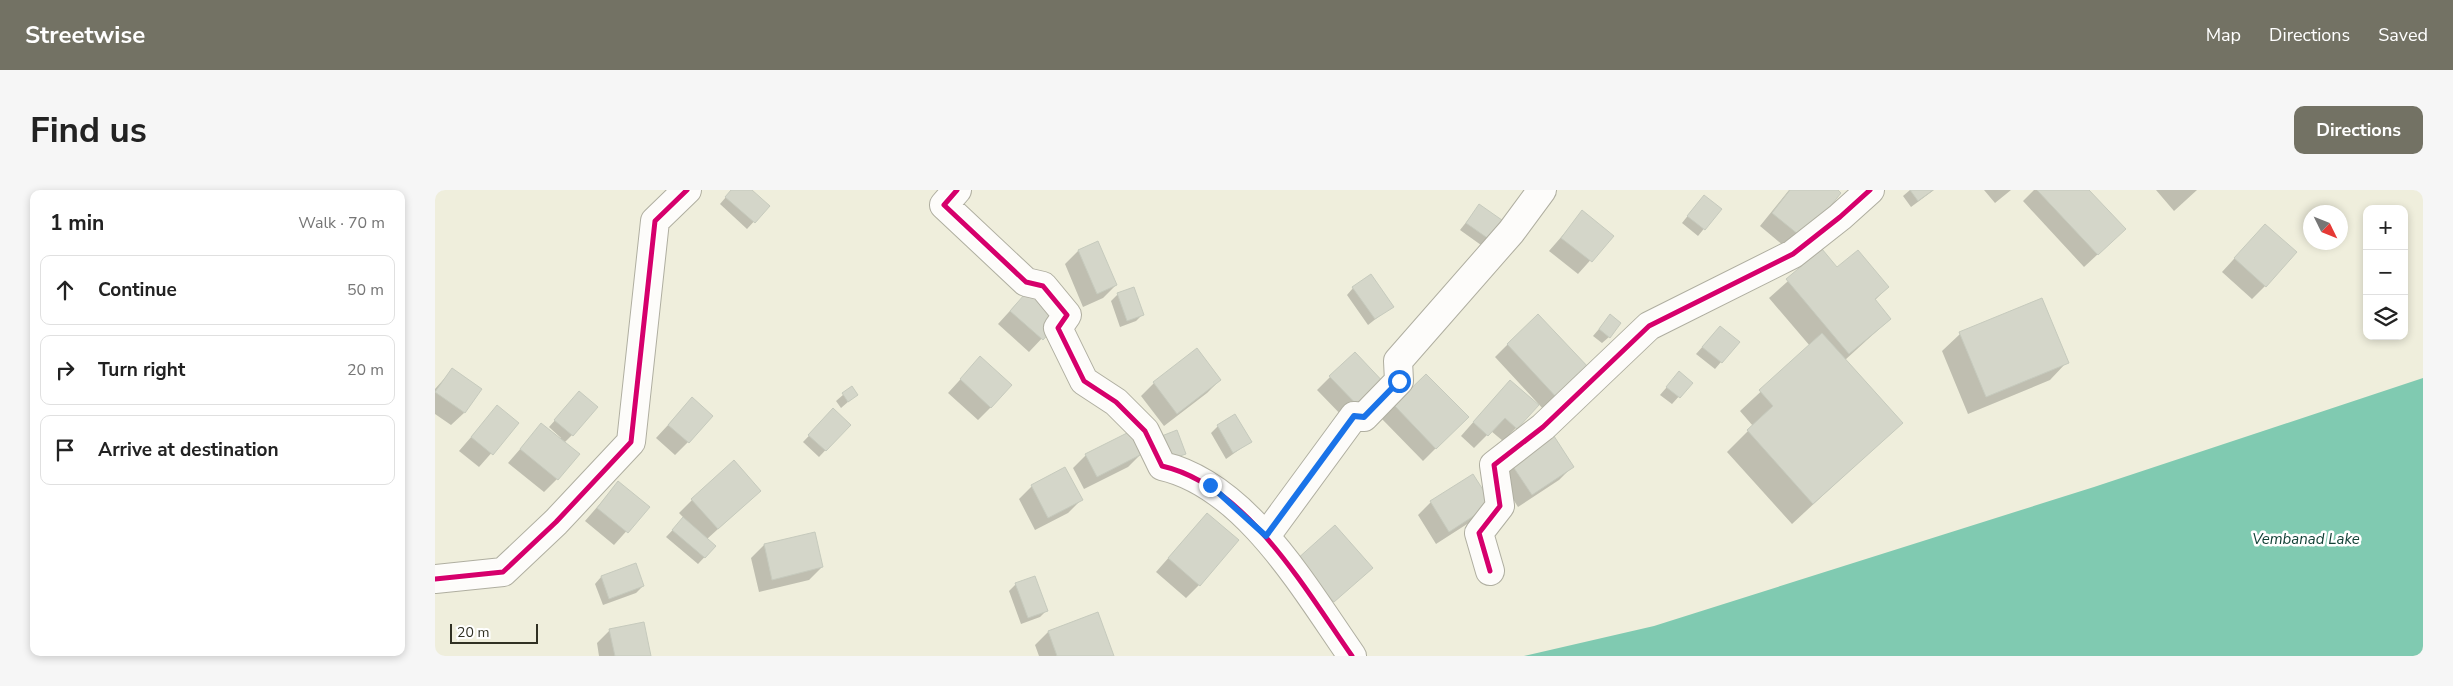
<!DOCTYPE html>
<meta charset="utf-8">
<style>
body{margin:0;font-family:"Nunito Sans",sans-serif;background:#f6f6f6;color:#222}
.controls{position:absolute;right:15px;top:15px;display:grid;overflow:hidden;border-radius:10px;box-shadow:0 2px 8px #0003}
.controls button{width:45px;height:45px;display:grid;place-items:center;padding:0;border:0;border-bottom:1px solid #e0e0e0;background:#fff;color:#222;font:25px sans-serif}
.compass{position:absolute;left:1868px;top:15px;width:45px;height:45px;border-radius:50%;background:#fff;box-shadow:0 2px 8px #0003;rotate:133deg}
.scale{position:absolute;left:15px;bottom:12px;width:88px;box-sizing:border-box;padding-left:5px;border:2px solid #303023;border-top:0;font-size:14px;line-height:18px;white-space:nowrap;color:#303023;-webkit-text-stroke:4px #fff;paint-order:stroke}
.stop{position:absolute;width:15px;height:15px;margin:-11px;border:4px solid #1a73e8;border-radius:50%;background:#fff}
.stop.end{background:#1a73e8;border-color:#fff;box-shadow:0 1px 5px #0008}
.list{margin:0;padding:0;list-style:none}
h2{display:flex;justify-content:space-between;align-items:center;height:65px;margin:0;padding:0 20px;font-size:21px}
h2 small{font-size:16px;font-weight:400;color:#767676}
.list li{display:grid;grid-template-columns:32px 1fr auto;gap:15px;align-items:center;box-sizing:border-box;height:70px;margin:0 10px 10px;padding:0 10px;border:1px solid #e0e0e0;border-radius:10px}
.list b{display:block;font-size:19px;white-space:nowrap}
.list em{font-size:16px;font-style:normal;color:#767676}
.icon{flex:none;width:28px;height:28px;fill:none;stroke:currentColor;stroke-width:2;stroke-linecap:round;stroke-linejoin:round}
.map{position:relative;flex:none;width:1988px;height:466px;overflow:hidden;border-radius:10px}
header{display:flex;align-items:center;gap:30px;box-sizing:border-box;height:70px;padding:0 25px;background:#737264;color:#fff}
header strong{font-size:24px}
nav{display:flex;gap:28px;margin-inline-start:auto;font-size:18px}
.intro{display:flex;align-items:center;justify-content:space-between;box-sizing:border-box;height:120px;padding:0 30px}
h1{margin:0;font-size:35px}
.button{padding:12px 22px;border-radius:10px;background:#737264;color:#fff;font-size:18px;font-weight:700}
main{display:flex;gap:30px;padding:0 30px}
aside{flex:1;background:#fff;border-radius:10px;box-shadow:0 2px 8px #0003}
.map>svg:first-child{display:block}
.water{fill:#80cab1}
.shadow{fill:#0003}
.building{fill:#d4d6c9;stroke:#c6cabd}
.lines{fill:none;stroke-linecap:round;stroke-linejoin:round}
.minor-casing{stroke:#afaea0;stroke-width:30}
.minor{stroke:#fdfcfa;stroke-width:28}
.cycleway-casing{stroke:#fff;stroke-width:8}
.cycleway{stroke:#d6006c;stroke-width:5}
.route{stroke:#1a73e8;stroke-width:6}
.labels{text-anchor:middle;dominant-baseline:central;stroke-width:5;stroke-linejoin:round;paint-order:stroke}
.water-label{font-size:15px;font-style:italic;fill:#134237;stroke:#fff}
</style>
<header>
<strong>Streetwise</strong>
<nav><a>Map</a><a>Directions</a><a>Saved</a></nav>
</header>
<div class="intro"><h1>Find us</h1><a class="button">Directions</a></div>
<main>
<aside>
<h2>1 min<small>Walk · 70 m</small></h2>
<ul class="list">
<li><svg class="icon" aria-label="ahead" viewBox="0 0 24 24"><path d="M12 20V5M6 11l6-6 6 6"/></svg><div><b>Continue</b></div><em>50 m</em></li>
<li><svg class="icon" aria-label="right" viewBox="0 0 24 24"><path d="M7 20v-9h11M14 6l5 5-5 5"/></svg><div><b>Turn right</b></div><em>20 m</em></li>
<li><svg class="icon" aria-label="arrive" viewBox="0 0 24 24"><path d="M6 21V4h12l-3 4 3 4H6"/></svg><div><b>Arrive at destination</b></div></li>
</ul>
</aside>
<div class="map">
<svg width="1988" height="466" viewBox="0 0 1988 466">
<rect width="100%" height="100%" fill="#efeedc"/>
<path class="water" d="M 1988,188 L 1988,466 L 1089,466 L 1219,436 L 1659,297 Z"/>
<path class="shadow" d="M 297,0 L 316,0 L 333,16 L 312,39 L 285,14 Z
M 1354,0 L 1401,0 L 1355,61 L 1325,36 Z
M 1475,0 L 1499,0 L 1476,17 L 1468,6 Z
M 1549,0 L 1576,0 L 1560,13 Z
M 1599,0 L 1653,0 L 1676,52 L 1649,77 L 1588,11 Z
M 1721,0 L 1762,0 L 1739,21 Z
M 1263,13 L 1285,19 L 1263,46 L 1247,33 Z
M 1044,16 L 1072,35 L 1053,60 L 1025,40 Z
M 1148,22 L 1177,46 L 1143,84 L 1114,61 Z
M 1830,35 L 1830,96 L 1817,109 L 1787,82 Z
M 662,52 L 681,95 L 668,108 L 648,117 L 630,74 L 643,61 Z
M 1387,61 L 1402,79 L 1453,97 L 1439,111 L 1455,129 L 1410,170 L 1466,233 L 1357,334 L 1292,262 L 1318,236 L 1305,221 L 1375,156 L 1334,108 Z
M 918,98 L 957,116 L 933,135 L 912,105 Z
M 683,104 L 708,124 L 701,131 L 685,137 L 676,111 Z
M 583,112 L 627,127 L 594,162 L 563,134 Z
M 1169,133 L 1174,147 L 1167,153 L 1158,146 Z
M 1285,137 L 1303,152 L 1280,179 L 1261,164 Z
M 1525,144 L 1632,172 L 1615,190 L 1533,224 L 1507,161 Z
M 1073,154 L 1153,179 L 1110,221 L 1060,167 Z
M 762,160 L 785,190 L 772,203 L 729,236 L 706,206 L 719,193 Z
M 17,180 L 29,223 L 16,235 L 0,224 L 0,199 Z
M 533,181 L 556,217 L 543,230 L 513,203 Z
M 991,185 L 1032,227 L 988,271 L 947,229 Z
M 895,187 L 951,197 L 914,233 L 882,200 Z
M 1238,190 L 1256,193 L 1237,214 L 1225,205 Z
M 416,198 L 421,205 L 406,218 L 401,211 Z
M 1063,204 L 1081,238 L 1068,251 L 1056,241 L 1039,258 L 1026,246 Z
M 257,209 L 253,252 L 240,265 L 221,248 Z
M 138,210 L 137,245 L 129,253 L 122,289 L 109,302 L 73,273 L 106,235 L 125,249 L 126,248 L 114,237 Z
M 62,217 L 82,234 L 44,277 L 24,261 Z
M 392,227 L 414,235 L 384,267 L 368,252 Z
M 783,236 L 815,252 L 791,269 L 776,243 Z
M 706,264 L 693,277 L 649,299 L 638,278 L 651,265 Z
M 1076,273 L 1137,277 L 1124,290 L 1083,317 L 1063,285 Z
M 1038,285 L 1043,327 L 1001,354 L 983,325 L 996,312 Z
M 183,293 L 213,317 L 179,355 L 150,331 Z
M 597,296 L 646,310 L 633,323 L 600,340 L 584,309 Z
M 325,301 L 272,349 L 280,356 L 263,374 L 231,347 L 249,328 L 244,323 L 257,310 Z
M 772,324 L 764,395 L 751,408 L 721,382 Z
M 329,355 L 387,377 L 374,390 L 324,402 L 316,368 Z
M 166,387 L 208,396 L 201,403 L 168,415 L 160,394 Z
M 581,394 L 612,420 L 605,427 L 586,434 L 574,401 Z
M 663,423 L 678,466 L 604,466 L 600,455 L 613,442 Z
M 175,440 L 215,466 L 164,466 L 162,453 Z"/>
<path class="building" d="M 296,0 L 317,0 L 335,16 L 320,33 L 290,7 Z
M 1355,0 L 1403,0 L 1406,3 L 1369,49 L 1337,23 Z
M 1475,0 L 1498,0 L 1483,11 Z
M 1602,0 L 1654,0 L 1691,39 L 1663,65 Z
M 1269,5 L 1287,19 L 1270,40 L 1252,26 Z
M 1044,14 L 1074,35 L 1061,54 L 1031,33 Z
M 1147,20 L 1179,46 L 1157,72 L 1126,48 Z
M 1830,34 L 1862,62 L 1831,97 L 1799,68 Z
M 663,51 L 682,95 L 662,104 L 643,60 Z
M 1387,59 L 1402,77 L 1423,60 L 1454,97 L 1440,109 L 1456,129 L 1414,164 L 1351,89 Z
M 936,84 L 959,117 L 940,129 L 917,97 Z
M 596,97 L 629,127 L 608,150 L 575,121 Z
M 699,97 L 709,125 L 692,131 L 682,103 Z
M 1607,108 L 1634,173 L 1551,207 L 1524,142 Z
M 1103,124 L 1155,179 L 1123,209 L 1072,154 Z
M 1175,124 L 1186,133 L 1175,148 L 1164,139 Z
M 1285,136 L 1305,152 L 1287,173 L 1267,157 Z
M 1387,143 L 1468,233 L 1378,314 L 1312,240 L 1338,216 L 1324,200 Z
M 762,158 L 786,190 L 742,224 L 718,192 Z
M 920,162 L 953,197 L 928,221 L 894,186 Z
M 545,166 L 577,195 L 556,218 L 525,189 Z
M 17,178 L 47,199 L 30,223 L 0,202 Z
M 1244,181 L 1258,193 L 1245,208 L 1231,197 Z
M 991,184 L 1034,227 L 1001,259 L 959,215 Z
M 1075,190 L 1104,215 L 1082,239 L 1070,228 L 1053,246 L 1038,232 Z
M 417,196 L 423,205 L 413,212 L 407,203 Z
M 144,201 L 163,217 L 138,246 L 119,230 Z
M 257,207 L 278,226 L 254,253 L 233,235 Z
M 62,215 L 84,233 L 58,265 L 36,247 Z
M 398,218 L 416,235 L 391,261 L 373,245 Z
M 800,224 L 817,252 L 798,263 L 782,235 Z
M 106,233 L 145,264 L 123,290 L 85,259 Z
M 742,240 L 751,264 L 727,272 L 719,249 Z
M 696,241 L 707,264 L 662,287 L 650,264 Z
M 1117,243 L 1139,277 L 1097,305 L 1075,272 Z
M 299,270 L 326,301 L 283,339 L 256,309 Z
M 630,277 L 648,310 L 613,328 L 596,295 Z
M 1038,284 L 1057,314 L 1014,342 L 995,311 Z
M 183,291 L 215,317 L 193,343 L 162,318 Z
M 772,323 L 804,350 L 765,396 L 733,368 Z
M 248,327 L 281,356 L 270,368 L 237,340 Z
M 900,335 L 938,378 L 899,412 L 861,370 Z
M 380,342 L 388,377 L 337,390 L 329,354 Z
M 201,373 L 209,396 L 174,409 L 166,386 Z
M 600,386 L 613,421 L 593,428 L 580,393 Z
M 663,422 L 679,466 L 622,466 L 613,441 Z
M 209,432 L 216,466 L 180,466 L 174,439 Z"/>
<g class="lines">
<defs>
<path id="minor" d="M 522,0 L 509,15 L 591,92 L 608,96 L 632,125 L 623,138 L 649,191 L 681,212 L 710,241 L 727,276 C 811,295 870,399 917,466
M 831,346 L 919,226 L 929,227 L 964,191 L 963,171 L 1076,42 L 1107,0
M 1055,381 L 1044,343 L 1065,316 L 1059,275 L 1108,237 L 1214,136 L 1358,64 L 1405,27 L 1435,0
M 0,389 L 68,382 L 121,332 L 196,252 L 220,31 L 252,0"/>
</defs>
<use href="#minor" class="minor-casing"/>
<use href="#minor" class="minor"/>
<defs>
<path id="cycleway" d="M 522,0 L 509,15 L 591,92 L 608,96 L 632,125 L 623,138 L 649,191 L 681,212 L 710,241 L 727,276 C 811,295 870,399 917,466
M 1055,381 L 1044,343 L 1065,316 L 1059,275 L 1108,237 L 1214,136 L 1358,64 L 1405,27 L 1435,0
M 0,389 L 68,382 L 121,332 L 196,252 L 220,31 L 252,0"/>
</defs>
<use href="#cycleway" class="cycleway-casing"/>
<use href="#cycleway" class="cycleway"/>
</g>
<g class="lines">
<path class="route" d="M 775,295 L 831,346 L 919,226 L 929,227 L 964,191"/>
</g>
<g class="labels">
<g class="water-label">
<text x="1871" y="349">Vembanad Lake</text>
</g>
</g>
</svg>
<div class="controls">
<button>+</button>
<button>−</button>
<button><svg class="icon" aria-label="layers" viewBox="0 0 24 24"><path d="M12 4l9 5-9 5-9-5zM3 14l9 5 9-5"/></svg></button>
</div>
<svg class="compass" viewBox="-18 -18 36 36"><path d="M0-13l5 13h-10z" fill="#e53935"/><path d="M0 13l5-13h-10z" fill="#767676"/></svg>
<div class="scale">20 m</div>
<div class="stop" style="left:964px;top:191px"></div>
<div class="stop end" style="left:775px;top:295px"></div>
</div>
</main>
